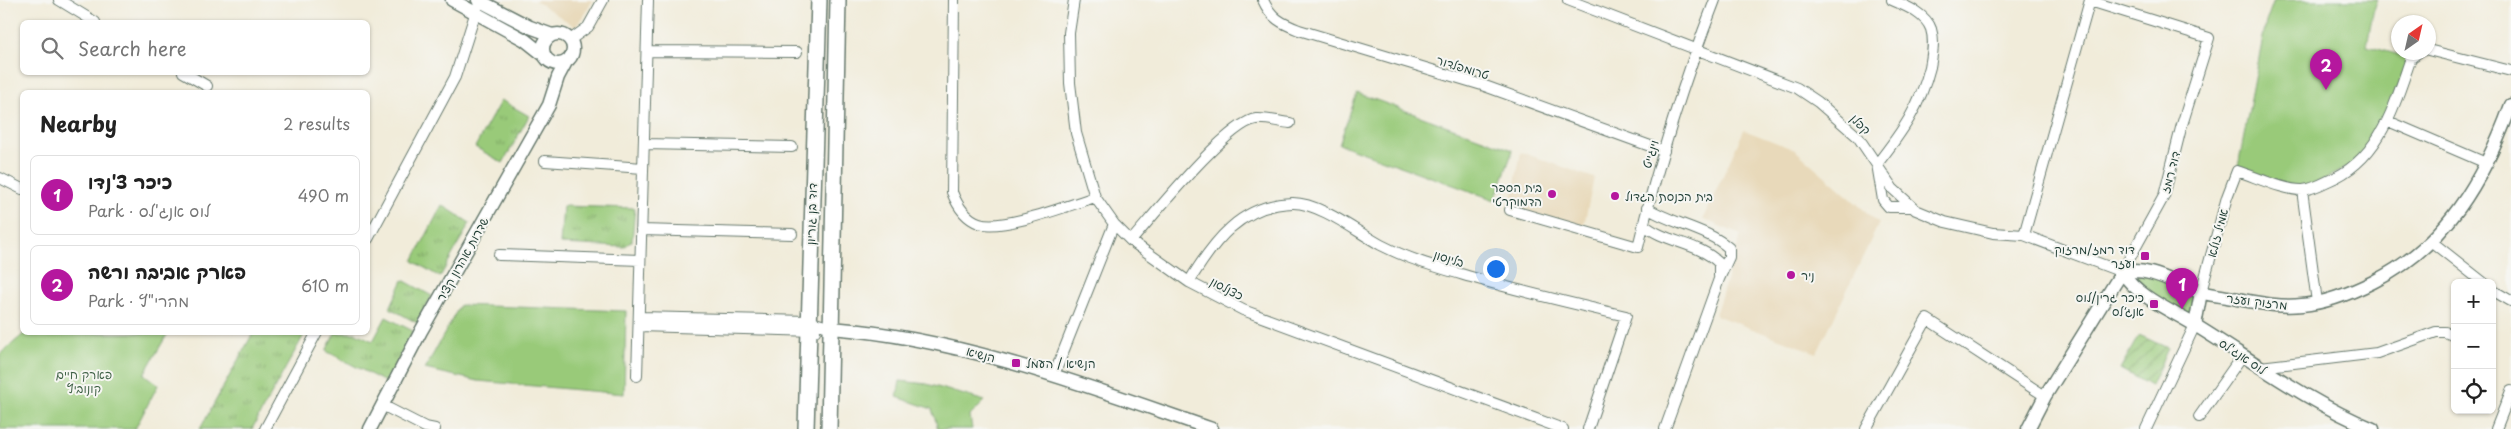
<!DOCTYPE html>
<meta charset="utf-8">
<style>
body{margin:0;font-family:"Playpen Sans","Playpen Sans Hebrew",sans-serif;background:#f6f6f6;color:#222}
.controls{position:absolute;right:15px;bottom:15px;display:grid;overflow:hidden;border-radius:8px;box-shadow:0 1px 4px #0004}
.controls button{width:45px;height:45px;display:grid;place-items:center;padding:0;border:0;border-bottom:1px solid #e0e0e0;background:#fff;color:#222;font:25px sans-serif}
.compass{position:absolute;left:2391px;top:15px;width:45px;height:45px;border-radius:50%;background:#fff;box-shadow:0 1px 4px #0004;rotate:34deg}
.you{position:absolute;left:1495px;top:268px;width:18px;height:18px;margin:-12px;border:4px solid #fff;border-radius:50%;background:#1a73e8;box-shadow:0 0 0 8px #1a73e833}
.badge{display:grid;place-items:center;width:32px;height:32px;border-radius:50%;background:#b5179e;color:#fff;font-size:16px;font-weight:700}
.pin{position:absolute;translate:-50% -41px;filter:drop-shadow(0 1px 2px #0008)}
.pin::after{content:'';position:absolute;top:26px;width:18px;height:15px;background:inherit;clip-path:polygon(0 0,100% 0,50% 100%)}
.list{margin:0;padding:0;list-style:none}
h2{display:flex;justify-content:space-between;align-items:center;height:65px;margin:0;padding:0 20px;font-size:21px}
h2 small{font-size:16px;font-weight:400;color:#767676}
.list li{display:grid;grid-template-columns:32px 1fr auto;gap:15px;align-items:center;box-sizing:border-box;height:80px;margin:0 10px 10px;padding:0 10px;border:1px solid #e0e0e0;border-radius:8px}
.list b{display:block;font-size:19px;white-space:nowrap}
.list p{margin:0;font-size:16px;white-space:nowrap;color:#767676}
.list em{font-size:16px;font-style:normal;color:#767676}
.icon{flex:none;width:28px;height:28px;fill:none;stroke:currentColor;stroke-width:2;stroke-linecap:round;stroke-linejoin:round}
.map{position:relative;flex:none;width:2511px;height:429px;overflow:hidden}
.search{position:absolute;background:#fff;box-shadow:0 1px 4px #0004;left:20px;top:20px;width:350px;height:55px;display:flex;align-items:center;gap:12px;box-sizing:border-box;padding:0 18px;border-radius:8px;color:#767676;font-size:19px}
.panel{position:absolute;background:#fff;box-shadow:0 1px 4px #0004;left:20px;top:90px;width:350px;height:245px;border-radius:8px}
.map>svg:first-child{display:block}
.built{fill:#e8d9ba}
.grass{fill:url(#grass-tufts);stroke:#5c8456}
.park{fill:#99ca79;stroke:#5c8456}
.garden{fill:url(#garden-furrows);stroke:#5c8456}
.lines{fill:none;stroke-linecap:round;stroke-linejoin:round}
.minor-casing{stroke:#687a6e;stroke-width:12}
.tertiary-casing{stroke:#687a6e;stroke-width:15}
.secondary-casing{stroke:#687a6e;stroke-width:18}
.minor{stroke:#fff;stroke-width:10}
.tertiary{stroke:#fff;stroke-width:12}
.secondary{stroke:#fff;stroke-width:15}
.poi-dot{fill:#b5179e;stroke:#f6f6f2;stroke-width:2}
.labels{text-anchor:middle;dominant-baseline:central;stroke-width:4;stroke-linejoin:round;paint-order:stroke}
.street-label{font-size:12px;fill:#1f3d34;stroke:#f6f6f2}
.poi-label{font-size:12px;fill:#1f3d34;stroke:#f6f6f2;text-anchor:end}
.park-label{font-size:12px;fill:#3e6045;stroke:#f6f6f2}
</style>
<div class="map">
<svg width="2511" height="429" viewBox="0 0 2511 429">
<defs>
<pattern id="grass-tufts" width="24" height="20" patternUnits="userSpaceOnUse" patternTransform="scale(1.25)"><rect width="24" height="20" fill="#99ca79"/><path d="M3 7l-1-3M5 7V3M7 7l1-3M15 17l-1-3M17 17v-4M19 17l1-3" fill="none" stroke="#7ca564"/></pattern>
<pattern id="garden-furrows" width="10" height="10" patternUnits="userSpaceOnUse" patternTransform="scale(1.25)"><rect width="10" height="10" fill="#99ca79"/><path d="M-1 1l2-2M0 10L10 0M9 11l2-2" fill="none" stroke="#7ca564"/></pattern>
</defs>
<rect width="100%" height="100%" fill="#f6f6f2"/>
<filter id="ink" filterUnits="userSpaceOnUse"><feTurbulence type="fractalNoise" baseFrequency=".02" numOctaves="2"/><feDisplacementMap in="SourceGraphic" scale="10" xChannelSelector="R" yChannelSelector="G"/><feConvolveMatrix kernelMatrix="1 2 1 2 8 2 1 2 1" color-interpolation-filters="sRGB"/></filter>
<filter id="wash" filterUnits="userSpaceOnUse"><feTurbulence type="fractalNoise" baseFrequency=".0096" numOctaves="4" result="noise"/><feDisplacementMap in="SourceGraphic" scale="20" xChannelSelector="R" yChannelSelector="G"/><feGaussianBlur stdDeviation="1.12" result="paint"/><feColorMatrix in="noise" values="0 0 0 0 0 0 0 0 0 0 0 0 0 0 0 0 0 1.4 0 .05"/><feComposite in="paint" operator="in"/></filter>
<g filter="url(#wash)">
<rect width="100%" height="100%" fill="#f1ecda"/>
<path class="built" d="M 534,0 L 593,0 L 576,27 Z
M 1744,130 L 1795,150 L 1879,223 L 1817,353 L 1715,315 L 1741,235 L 1703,219 Z
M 1521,152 L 1594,178 L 1584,225 L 1510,210 Z"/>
<path class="grass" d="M 501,100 L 529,116 L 503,163 L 475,147 Z
M 442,205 L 470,223 L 440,277 L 413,261 Z
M 563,206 L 635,208 L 632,241 L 624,247 L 560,244 Z
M 403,280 L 432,296 L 417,323 L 390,308 Z
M 386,317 L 413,331 L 387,383 L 326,351 L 335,333 L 356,333 L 373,341 Z
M 253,333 L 305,333 L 252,429 L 200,429 Z"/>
<path class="park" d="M 2274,0 L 2378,0 L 2373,12 L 2367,46 L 2411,58 L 2388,121 L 2358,162 L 2302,190 L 2237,171 L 2266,22 Z
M 1357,93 L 1513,150 L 1495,200 L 1339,144 Z
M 2135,270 L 2201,292 L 2195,325 L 2129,283 Z
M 460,305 L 626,311 L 624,394 L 478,381 L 425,369 Z
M 25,333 L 168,333 L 144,374 L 158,385 L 135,429 L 0,429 L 0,354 Z
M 900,381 L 927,384 L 985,401 L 970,416 L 972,429 L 938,429 L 932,409 L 897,397 Z"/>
<path class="garden" d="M 2139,335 L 2168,348 L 2151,386 L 2120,369 Z"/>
</g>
<g filter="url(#ink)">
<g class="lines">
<defs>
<path id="minor" d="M 59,0 L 95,22
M 954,0 L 952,192 C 957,205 965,218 979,223 C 1003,231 1069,205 1095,197
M 1074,0 L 1069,33 L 1070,83 L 1076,133 L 1095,197 L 1114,224 L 1131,241 L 1189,282 L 1243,310 L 1563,429
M 1263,0 C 1271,18 1281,23 1299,30 L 1482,85 L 1664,151
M 1568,0 L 1797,88 L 1818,102 L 1858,137 L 1893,189 L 1916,210 L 1945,222 L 1993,233 L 2024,235 L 2122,272 L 2164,196 L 2181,128 L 2209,38 L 2090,1
M 1892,0 C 1906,6 1926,14 1931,29 C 1935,41 1932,56 1930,67 C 1920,107 1902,132 1877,164 L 1883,200 L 1889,207 L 1911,207
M 570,40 L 588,27 L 603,0
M 2428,50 L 2511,71
M 647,51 L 797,52
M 183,72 L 207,86
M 2388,121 L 2486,163
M 644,144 L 792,147
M 545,161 L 643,168
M 0,178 L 22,189
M 2302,190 L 2317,302
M 1647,208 C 1672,224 1706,228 1729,248 L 1729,257 L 1719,279 L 1665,429
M 1510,210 L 1638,247 C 1658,163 1684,80 1715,0
M 1643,224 C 1665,243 1698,242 1719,263 L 1719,276
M 641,230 L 792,234
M 2024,235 L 2090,0
M 368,239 L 455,77 L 477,8
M 1131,241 C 1153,216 1228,122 1256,119 C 1266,118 1280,122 1290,123
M 2432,242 L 2484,283
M 499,255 L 640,260
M 1189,282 C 1213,242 1241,204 1293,203 C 1320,203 1357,232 1381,245 C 1410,260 1440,268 1471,277 C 1522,292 1574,304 1626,316 L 1588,429
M 2492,290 L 2511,301
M 2201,292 L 2227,197 L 2237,171 C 2254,176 2285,191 2303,190 C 2312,189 2320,185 2328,181 C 2380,160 2394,106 2411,58 L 2419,52
M 639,317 L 808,321 L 832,328
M 639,326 L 815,331
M 2260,367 L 2377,353 L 2436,332 L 2445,332 L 2455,336
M 1054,375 L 1114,224
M 637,376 L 648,0
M 382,405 L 425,427 L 435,429
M 2199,417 L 2242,356
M 265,429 L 317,332
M 1866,429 L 1927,319 L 2045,396
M 2146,429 L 2195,325
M 2496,429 L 2511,391"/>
<path id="tertiary" d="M 452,0 L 525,40 L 544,55
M 478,0 L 530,27 L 552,35
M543 49a15 15 0 1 1 30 0a15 15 0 1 1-30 0Z
M 2122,272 C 2153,267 2172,283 2200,292 C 2209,295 2218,295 2227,297 C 2251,301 2277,308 2302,305 C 2326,303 2351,293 2373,282 C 2446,246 2484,179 2511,105
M 2122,272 C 2140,299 2171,310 2198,327 C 2256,363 2310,403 2373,429
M 2195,325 L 2201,292
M 832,328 C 964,339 1087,386 1212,429
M 370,429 L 421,331 L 549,105 L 558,77 L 566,62
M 2028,429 L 2045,396 L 2122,272"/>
<path id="secondary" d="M 806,429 L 819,0
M 829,429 L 838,0"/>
</defs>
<use href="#minor" class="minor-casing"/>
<use href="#tertiary" class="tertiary-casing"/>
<use href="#secondary" class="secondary-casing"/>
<use href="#minor" class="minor"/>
<use href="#tertiary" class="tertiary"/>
<use href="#secondary" class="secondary"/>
</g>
</g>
<g class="poi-dot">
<circle cx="1552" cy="194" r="5"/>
<circle cx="1615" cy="196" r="5"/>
<rect x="2140" y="251" width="10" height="10" rx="2.5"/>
<circle cx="1791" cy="275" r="5"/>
<rect x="2149" y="299" width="10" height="10" rx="2.5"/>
<rect x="1011" y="358" width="10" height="10" rx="2.5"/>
</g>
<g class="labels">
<g class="street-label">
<text transform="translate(1463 67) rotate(17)">טרומפלדור</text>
<text transform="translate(1861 124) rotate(46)">קפלן</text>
<text transform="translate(1650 154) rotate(-73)">וינגייט</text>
<text transform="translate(2170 172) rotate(-75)">דוד רמז</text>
<text transform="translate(811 214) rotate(-88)">דוד בן גוריון</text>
<text transform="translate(2217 233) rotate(-75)">אמיל זולא</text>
<text transform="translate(1449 258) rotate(17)">בלינסון</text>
<text transform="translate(462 259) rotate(-61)">שדרות אהרון קציר</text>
<text transform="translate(1227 288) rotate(28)">כצנלסון</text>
<text transform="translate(2257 301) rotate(7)">מרזוק ועזר</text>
<text transform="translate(981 354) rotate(15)">הנשיא</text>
<text transform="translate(2243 356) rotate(34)">לוס אנג'לס</text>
</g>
<g class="poi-label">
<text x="1542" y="187">בית הספר<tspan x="1542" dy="14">הדמוקרטי</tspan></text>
<text x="1625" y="196" text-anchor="start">בית הכנסת הגדול</text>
<text x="2135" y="249">דוד רמז/מרזוק<tspan x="2135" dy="14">ועזר</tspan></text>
<text x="1801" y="275" text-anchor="start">ניר</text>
<text x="2144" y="297">כיכר גרין/לוס<tspan x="2144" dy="14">אנג׳לס</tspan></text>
<text x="1026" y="363" text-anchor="start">הנשיא / העמל</text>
</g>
<g class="park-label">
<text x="84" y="374">פארק חיים<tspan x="84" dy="14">קונוביץ</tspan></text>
</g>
</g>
</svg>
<div class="controls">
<button>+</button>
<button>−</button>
<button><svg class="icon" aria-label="locate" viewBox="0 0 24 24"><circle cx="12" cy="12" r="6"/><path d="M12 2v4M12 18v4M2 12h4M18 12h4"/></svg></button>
</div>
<svg class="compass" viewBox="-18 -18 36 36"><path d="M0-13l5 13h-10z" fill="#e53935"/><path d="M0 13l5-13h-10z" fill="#767676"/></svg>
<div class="you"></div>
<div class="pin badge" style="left:2182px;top:309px">1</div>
<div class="pin badge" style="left:2326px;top:90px">2</div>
<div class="search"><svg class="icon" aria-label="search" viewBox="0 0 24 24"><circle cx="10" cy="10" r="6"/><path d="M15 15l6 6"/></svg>Search here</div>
<section class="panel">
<h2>Nearby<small>2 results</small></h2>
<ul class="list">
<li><span class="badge">1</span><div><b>כיכר צ'נדו</b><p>Park · לוס אנג'לס</p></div><em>490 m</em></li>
<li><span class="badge">2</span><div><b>פארק אביבה ורשה</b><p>Park · מהרי&quot;ץ</p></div><em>610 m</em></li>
</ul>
</section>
</div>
